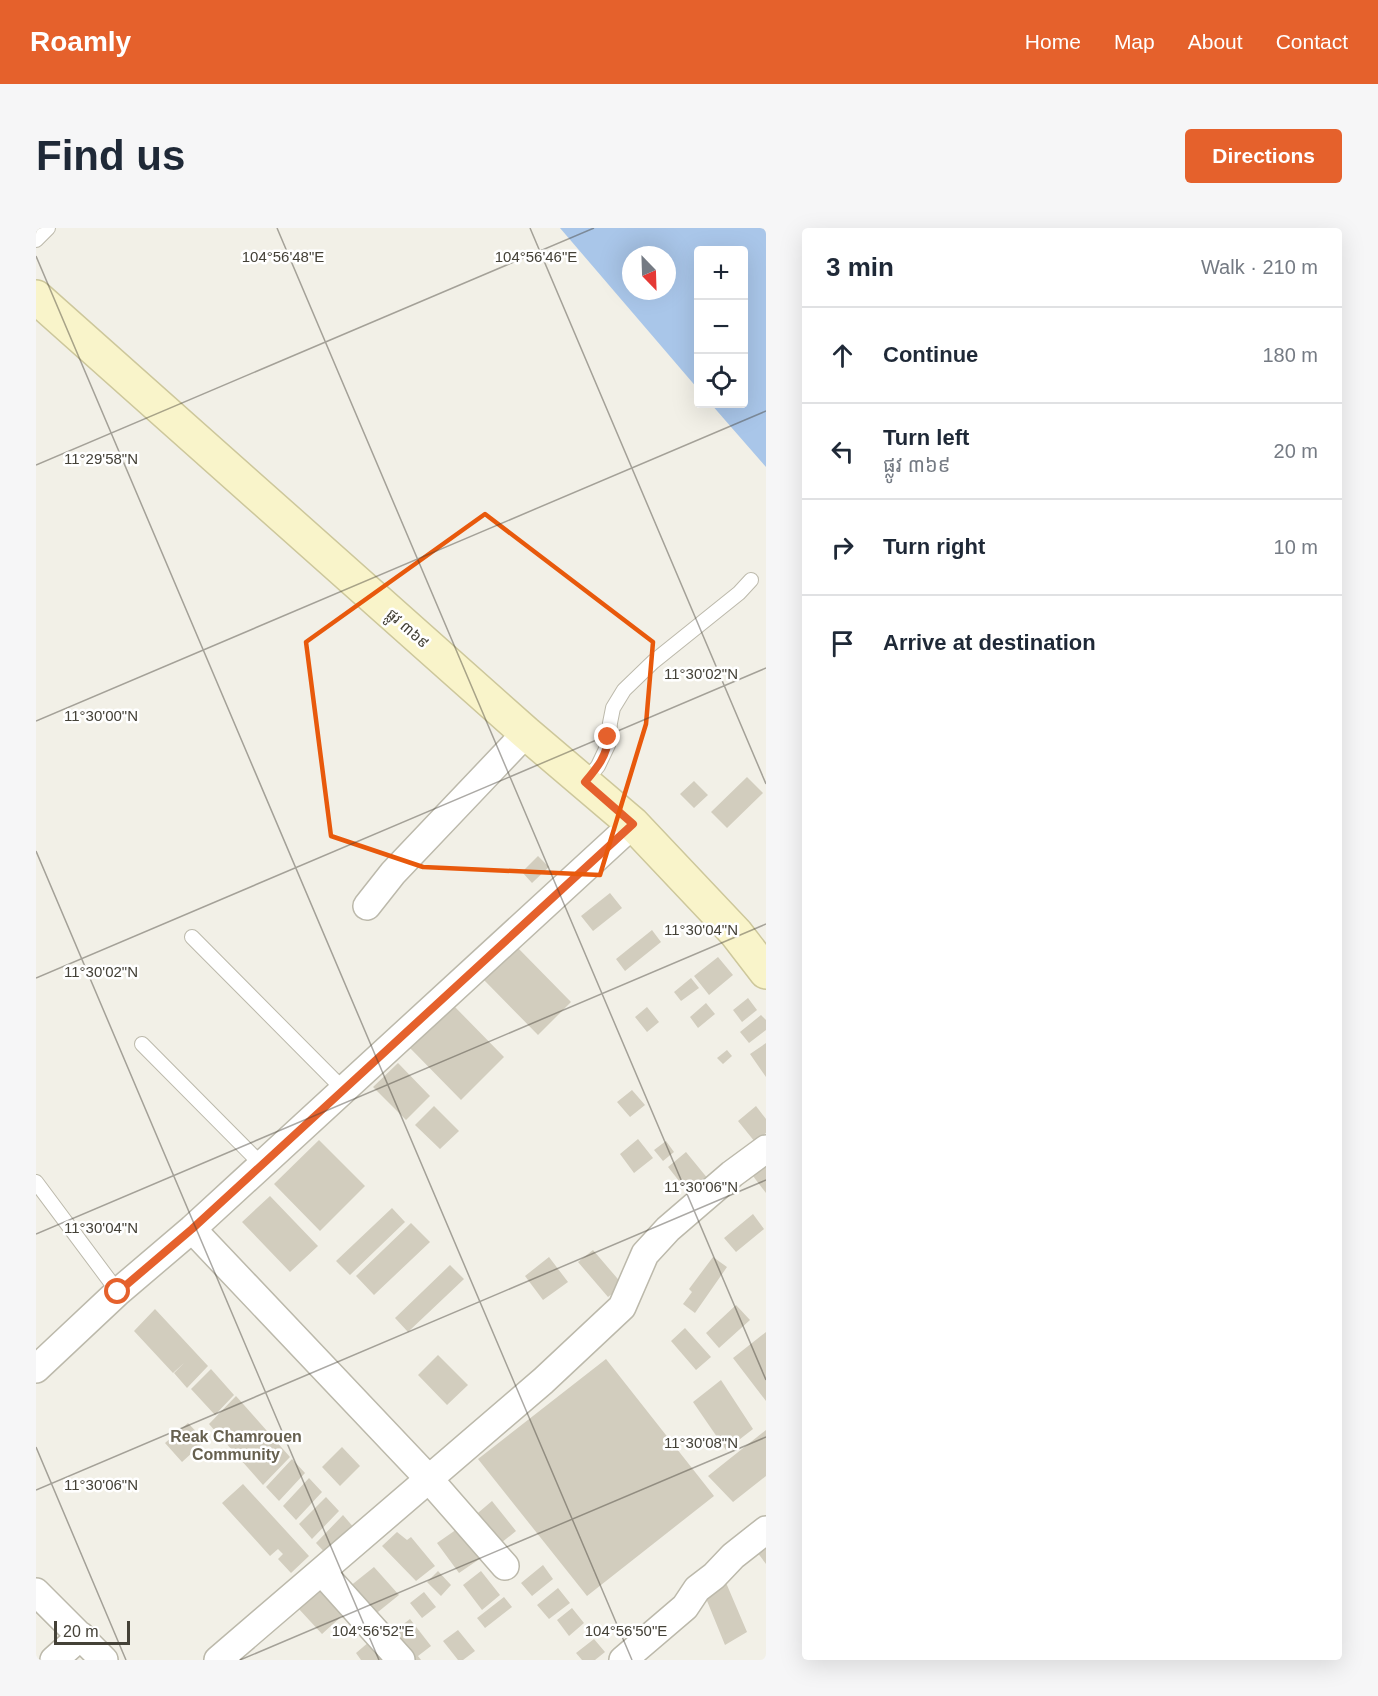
<!DOCTYPE html>
<meta charset="utf-8">
<style>
body{margin:0;font-family:Arial,"Noto Sans Khmer",sans-serif;background:#f6f6f7;color:#1f2937}
.controls{position:absolute;right:18px;top:18px;display:grid;overflow:hidden;border-radius:6px;box-shadow:0 6px 24px #0002}
.controls button{width:54px;height:54px;display:grid;place-items:center;padding:0;border:0;border-bottom:2px solid #e0e1e3;background:#fff;color:#1f2937;font:30px sans-serif}
.compass{position:absolute;left:586px;top:18px;width:54px;height:54px;border-radius:50%;background:#fff;box-shadow:0 6px 24px #0002;rotate:157deg}
.scale{position:absolute;left:18px;bottom:15px;width:76px;box-sizing:border-box;padding-left:6px;border:3px solid #444137;border-top:0;font-size:16px;line-height:21px;white-space:nowrap;color:#444137;-webkit-text-stroke:4px #fff;paint-order:stroke}
.stop{position:absolute;width:18px;height:18px;margin:-14px;border:4px solid #e5612c;border-radius:50%;background:#fff}
.stop.end{background:#e5612c;border-color:#fff;box-shadow:0 2px 6px #0008}
.list{margin:0;padding:0;list-style:none}
h2{display:flex;justify-content:space-between;align-items:center;height:78px;margin:0;padding:0 24px;font-size:26px}
h2 small{font-size:20px;font-weight:400;color:#747a83}
.list li{display:grid;grid-template-columns:39px 1fr auto;gap:18px;align-items:center;box-sizing:border-box;height:96px;padding:0 24px;border-top:2px solid #e0e1e3}
.list b{display:block;font-size:22px;white-space:nowrap}
.list p{margin:0;font-size:20px;white-space:nowrap;color:#747a83}
.list em{font-size:20px;font-style:normal;color:#747a83}
.icon{flex:none;width:33px;height:33px;fill:none;stroke:currentColor;stroke-width:2;stroke-linecap:round;stroke-linejoin:round}
.map{position:relative;flex:none;width:730px;height:1432px;overflow:hidden;border-radius:6px}
header{display:flex;align-items:center;gap:36px;box-sizing:border-box;height:84px;padding:0 30px;background:#e5612c;color:#fff}
header strong{font-size:28px}
nav{display:flex;gap:33px;margin-inline-start:auto;font-size:21px}
.intro{display:flex;align-items:center;justify-content:space-between;box-sizing:border-box;height:144px;padding:0 36px}
h1{margin:0;font-size:42px}
.button{padding:15px 27px;border-radius:6px;background:#e5612c;color:#fff;font-size:21px;font-weight:700}
main{display:flex;gap:36px;padding:0 36px}
aside{flex:1;background:#fff;border-radius:6px;box-shadow:0 6px 24px #0002}
.map>svg:first-child{display:block}
.water{fill:#a9c6e9;fill-rule:evenodd}
.building{fill:#d2cdbe}
.lines{fill:none;stroke-linecap:round;stroke-linejoin:round}
.service-casing{stroke:#bcb9ab;stroke-width:16}
.minor-casing{stroke:#bcb9ab;stroke-width:30}
.secondary-casing{stroke:#cdc79b;stroke-width:36}
.service{stroke:#fff;stroke-width:14}
.minor{stroke:#fff;stroke-width:27}
.secondary{stroke:#f9f4ca;stroke-width:33}
.route{stroke:#e5612c;stroke-width:8}
.marked{fill:none;stroke:#e8590c;stroke-width:4.5;stroke-linejoin:round}
.ticks{fill:none;stroke:#444137;stroke-width:1.5;stroke-opacity:0.45}
.labels{text-anchor:middle;dominant-baseline:central;stroke-width:5;stroke-linejoin:round;paint-order:stroke}
.street-label{font-size:15px;fill:#444137;stroke:#fff}
.neighbourhood-label{font-size:16px;font-weight:bold;fill:#66604f;stroke:#fff}
.ticks-label{font-size:15px;text-anchor:middle;fill:#444137;stroke:#fff;stroke-width:5;stroke-linejoin:round;paint-order:stroke}
</style>
<header>
<strong>Roamly</strong>
<nav><a>Home</a><a>Map</a><a>About</a><a>Contact</a></nav>
</header>
<div class="intro"><h1>Find us</h1><a class="button">Directions</a></div>
<main>
<div class="map">
<svg width="730" height="1432" viewBox="0 0 730 1432">
<rect width="100%" height="100%" fill="#f2f0e7"/>
<path class="water" d="M 524,0 L 730,0 L 730,239 L 675,176 L 708,176 L 708,22 L 662,22 L 662,161 ZM 595,27 L 631,27 L 631,63 L 595,63 Z"/>
<path class="building" d="M 711,549 L 727,565 L 691,600 L 675,584 Z
M 658,553 L 672,567 L 658,580 L 644,566 Z
M 502,628 L 513,639 L 496,655 L 486,644 Z
M 574,665 L 586,680 L 557,703 L 545,688 Z
M 616,702 L 625,714 L 589,743 L 580,731 Z
M 481,719 L 535,774 L 502,807 L 448,752 Z
M 682,729 L 697,747 L 673,767 L 658,748 Z
M 655,750 L 663,760 L 645,773 L 638,764 Z
M 712,770 L 721,782 L 706,794 L 697,782 Z
M 670,775 L 679,786 L 662,800 L 654,789 Z
M 417,777 L 468,829 L 425,872 L 374,820 Z
M 611,779 L 623,794 L 611,804 L 599,789 Z
M 725,787 L 730,792 L 730,802 L 713,815 L 704,804 Z
M 730,815 L 730,849 L 714,826 Z
M 691,822 L 696,828 L 687,836 L 681,830 Z
M 362,835 L 394,868 L 370,892 L 337,859 Z
M 596,862 L 609,877 L 594,889 L 581,874 Z
M 398,878 L 423,903 L 404,921 L 379,897 Z
M 720,878 L 730,891 L 730,905 L 719,914 L 702,893 Z
M 602,911 L 617,930 L 598,945 L 584,926 Z
M 283,912 L 329,958 L 284,1003 L 238,956 Z
M 630,913 L 638,924 L 627,933 L 618,922 Z
M 650,924 L 677,957 L 658,972 L 632,939 Z
M 730,939 L 730,965 L 717,948 Z
M 234,968 L 282,1018 L 254,1044 L 206,994 Z
M 356,980 L 369,994 L 314,1047 L 300,1033 Z
M 717,986 L 728,1001 L 700,1024 L 688,1010 Z
M 375,995 L 394,1014 L 338,1067 L 320,1048 Z
M 557,1022 L 587,1057 L 572,1069 L 542,1034 Z
M 513,1029 L 532,1054 L 507,1072 L 489,1048 Z
M 677,1029 L 691,1039 L 659,1085 L 647,1076 L 656,1064 L 653,1061 Z
M 414,1037 L 428,1051 L 372,1104 L 359,1090 Z
M 700,1077 L 714,1092 L 683,1120 L 670,1105 Z
M 119,1081 L 172,1138 L 151,1160 L 138,1145 L 148,1135 L 137,1145 L 98,1103 Z
M 649,1100 L 675,1129 L 660,1142 L 635,1113 Z
M 730,1104 L 730,1173 L 697,1130 Z
M 402,1127 L 432,1157 L 411,1177 L 382,1147 Z
M 570,1131 L 678,1268 L 551,1368 L 442,1231 Z
M 175,1141 L 198,1167 L 179,1187 L 155,1161 Z
M 685,1152 L 717,1201 L 690,1222 L 657,1174 Z
M 200,1168 L 254,1229 L 227,1257 L 173,1196 Z
M 152,1195 L 169,1213 L 146,1234 L 129,1215 Z
M 730,1202 L 730,1248 L 697,1274 L 672,1248 Z
M 306,1219 L 324,1238 L 304,1258 L 286,1239 Z
M 256,1231 L 269,1245 L 243,1273 L 230,1259 Z
M 273,1250 L 286,1264 L 260,1292 L 247,1278 Z
M 207,1256 L 273,1328 L 255,1345 L 242,1331 L 247,1326 L 242,1321 L 234,1328 L 186,1275 Z
M 290,1269 L 303,1283 L 276,1311 L 263,1296 Z
M 456,1273 L 480,1303 L 460,1319 L 436,1290 Z
M 307,1287 L 319,1301 L 293,1329 L 280,1315 Z
M 424,1299 L 445,1330 L 423,1345 L 401,1315 Z
M 361,1304 L 371,1312 L 375,1309 L 399,1338 L 380,1353 L 346,1318 Z
M 730,1317 L 730,1336 L 721,1324 Z
M 507,1337 L 517,1351 L 496,1368 L 485,1355 Z
M 338,1339 L 363,1367 L 332,1392 L 308,1363 Z
M 402,1343 L 415,1357 L 405,1368 L 391,1354 Z
M 445,1343 L 464,1367 L 446,1382 L 427,1357 Z
M 688,1350 L 711,1404 L 689,1417 L 667,1363 Z
M 522,1360 L 534,1375 L 513,1391 L 501,1377 Z
M 284,1361 L 307,1387 L 286,1406 L 262,1380 Z
M 388,1364 L 400,1379 L 386,1390 L 374,1375 Z
M 468,1369 L 476,1379 L 449,1400 L 441,1390 Z
M 536,1380 L 548,1395 L 533,1408 L 521,1392 Z
M 374,1391 L 395,1418 L 382,1428 L 385,1432 L 377,1432 L 356,1405 Z
M 422,1402 L 439,1423 L 427,1432 L 422,1432 L 407,1413 Z
M 340,1408 L 359,1432 L 325,1432 L 320,1425 Z
M 558,1411 L 569,1424 L 559,1432 L 546,1432 L 540,1425 Z"/>
<g class="lines">
<defs>
<path id="service" d="M 0,12 L 12,0
M 549,554 L 562,538 L 572,517 L 574,495 L 577,480 L 588,462 L 617,434 L 703,365 L 715,352
M 156,709 L 308,862
M 106,816 L 226,937
M 0,954 L 82,1064"/>
<path id="minor" d="M 331,678 L 357,645 L 490,505
M 156,1001 L 392,1250 L 469,1338
M 0,1141 L 82,1064 L 156,1001 L 597,596
M 286,1344 L 365,1432
M 0,1364 L 68,1432
M 18,1432 L 45,1408
M 182,1432 L 507,1153 L 586,1079 L 609,1026 L 632,1001 L 696,946 L 730,921
M 587,1432 L 649,1379 L 661,1361 L 678,1348 L 697,1328 L 730,1302"/>
<path id="secondary" d="M 0,69 L 490,505 L 597,596 L 700,705 L 730,744"/>
</defs>
<use href="#service" class="service-casing"/>
<use href="#minor" class="minor-casing"/>
<use href="#secondary" class="secondary-casing"/>
<use href="#service" class="service"/>
<use href="#minor" class="minor"/>
<use href="#secondary" class="secondary"/>
</g>
<g class="lines">
<path class="route" d="M 82,1064 L 156,1001 L 597,596 L 549,554 C 560,541 572,527 572,509"/>
</g>
<path class="marked" d="M 449,286 L 617,414 L 610,496 L 564,647 L 387,639 L 295,608 L 270,414 Z"/>
<path class="ticks" d="M 241,0 L 730,1152M 494,0 L 730,556M 0,28 L 596,1432M 0,237 L 558,0M 0,493 L 730,183M 0,623 L 343,1432M 0,750 L 730,440M 0,1006 L 730,696M 0,1219 L 90,1432M 0,1262 L 730,952M 204,1432 L 730,1209"/>
<g class="labels">
<g class="street-label">
<text transform="translate(372 400) rotate(42)">ផ្លូវ ៣៦៩</text>
</g>
<g class="neighbourhood-label">
<text x="200" y="1208">Reak Chamrouen<tspan x="200" dy="18">Community</tspan></text>
</g>
</g>
<g class="ticks-label">
<text x="247" y="34">104°56'48"E</text>
<text x="500" y="34">104°56'46"E</text>
<text x="65" y="236">11°29'58"N</text>
<text x="665" y="451">11°30'02"N</text>
<text x="65" y="493">11°30'00"N</text>
<text x="665" y="707">11°30'04"N</text>
<text x="65" y="749">11°30'02"N</text>
<text x="665" y="964">11°30'06"N</text>
<text x="65" y="1005">11°30'04"N</text>
<text x="665" y="1220">11°30'08"N</text>
<text x="65" y="1262">11°30'06"N</text>
<text x="337" y="1408">104°56'52"E</text>
<text x="590" y="1408">104°56'50"E</text>
</g>
</svg>
<div class="controls">
<button>+</button>
<button>−</button>
<button><svg class="icon" aria-label="locate" viewBox="0 0 24 24"><circle cx="12" cy="12" r="6"/><path d="M12 2v4M12 18v4M2 12h4M18 12h4"/></svg></button>
</div>
<svg class="compass" viewBox="-18 -18 36 36"><path d="M0-13l5 13h-10z" fill="#e53935"/><path d="M0 13l5-13h-10z" fill="#747a83"/></svg>
<div class="scale">20 m</div>
<div class="stop" style="left:82px;top:1064px"></div>
<div class="stop end" style="left:572px;top:509px"></div>
</div>
<aside>
<h2>3 min<small>Walk · 210 m</small></h2>
<ul class="list">
<li><svg class="icon" aria-label="ahead" viewBox="0 0 24 24"><path d="M12 20V5M6 11l6-6 6 6"/></svg><div><b>Continue</b></div><em>180 m</em></li>
<li><svg class="icon" aria-label="left" viewBox="0 0 24 24"><path d="M17 20v-9H6M10 6l-5 5 5 5"/></svg><div><b>Turn left</b><p>ផ្លូវ ៣៦៩</p></div><em>20 m</em></li>
<li><svg class="icon" aria-label="right" viewBox="0 0 24 24"><path d="M7 20v-9h11M14 6l5 5-5 5"/></svg><div><b>Turn right</b></div><em>10 m</em></li>
<li><svg class="icon" aria-label="arrive" viewBox="0 0 24 24"><path d="M6 21V4h12l-3 4 3 4H6"/></svg><div><b>Arrive at destination</b></div></li>
</ul>
</aside>
</main>
